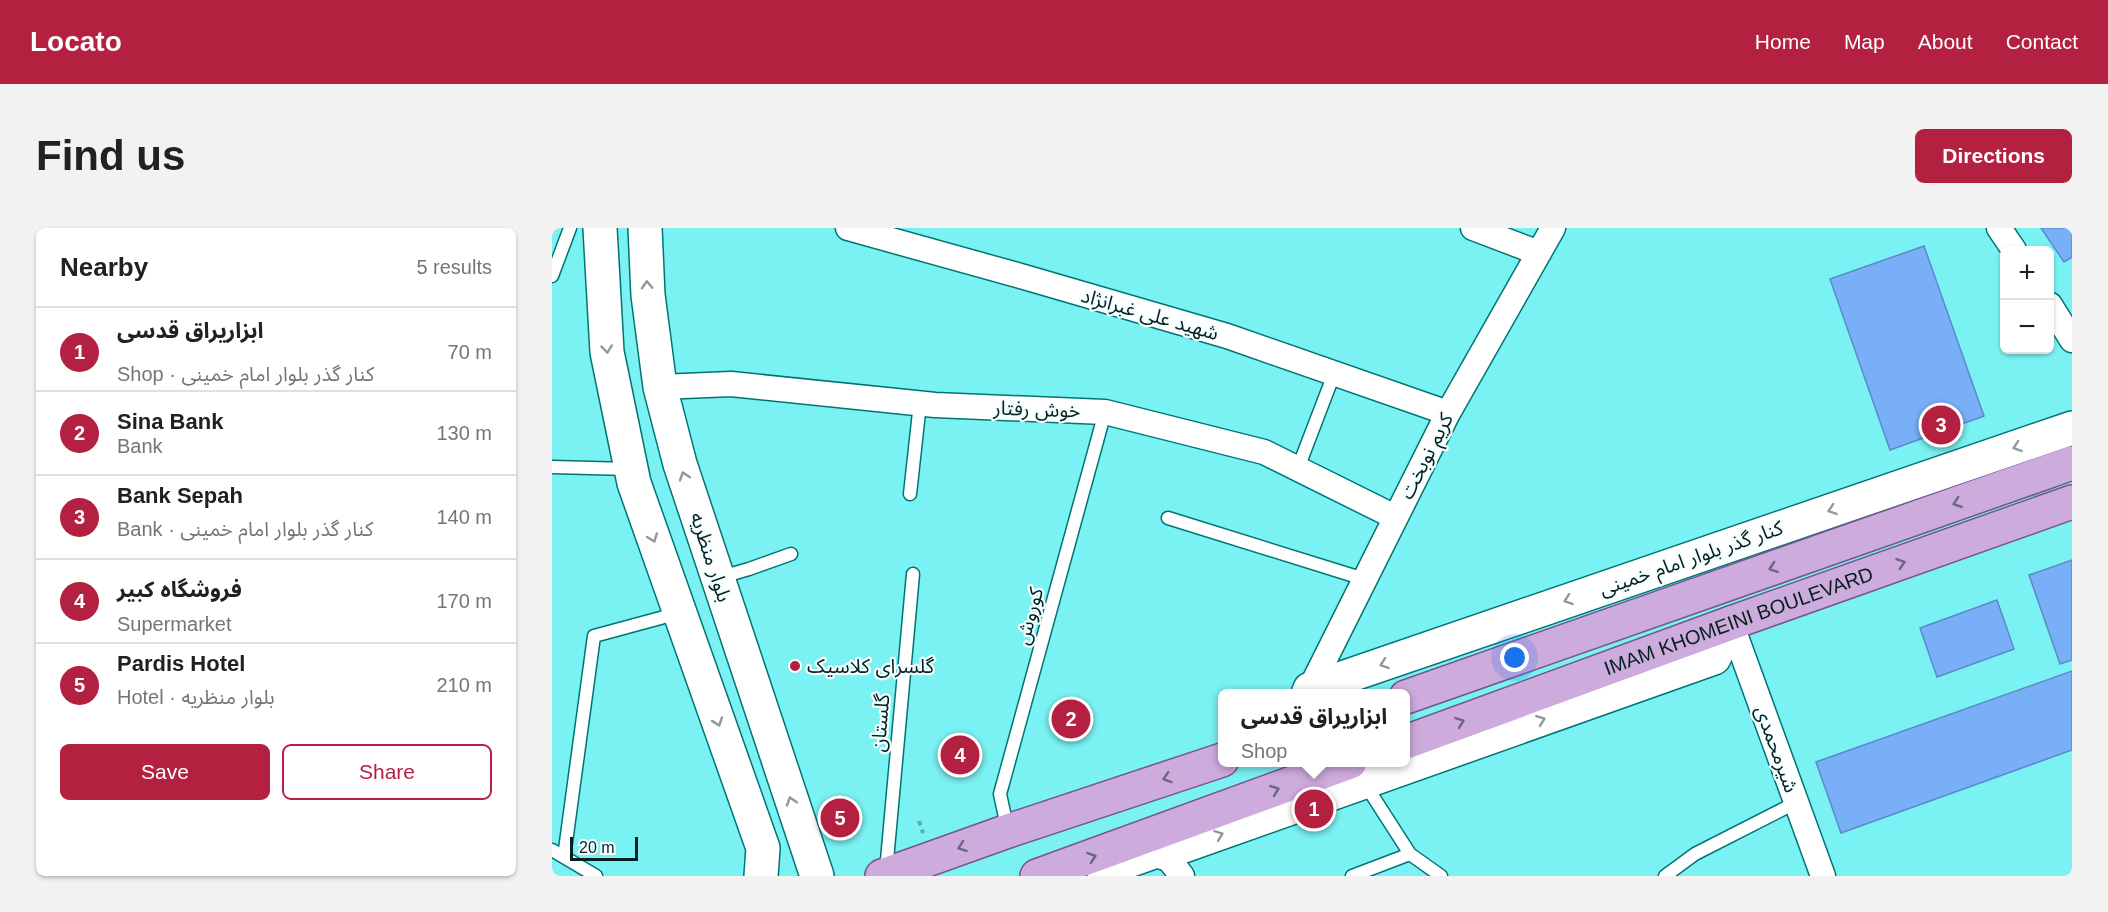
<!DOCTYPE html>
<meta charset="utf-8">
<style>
body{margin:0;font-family:Arial,"Noto Sans Arabic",sans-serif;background:#f2f2f2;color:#202124}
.controls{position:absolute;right:18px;top:18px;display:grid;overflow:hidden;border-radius:9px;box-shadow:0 2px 4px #0004}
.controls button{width:54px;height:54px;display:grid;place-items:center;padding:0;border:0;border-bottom:2px solid #e0e0e0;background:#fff;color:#202124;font:30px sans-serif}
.scale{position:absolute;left:18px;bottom:15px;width:68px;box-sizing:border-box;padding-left:6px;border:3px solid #052020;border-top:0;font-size:16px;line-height:21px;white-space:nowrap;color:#052020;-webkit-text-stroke:4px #f4fefe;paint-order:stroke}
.you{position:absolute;left:963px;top:430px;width:21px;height:21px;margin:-15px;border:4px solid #fff;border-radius:50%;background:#1a73e8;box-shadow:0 0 0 9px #1a73e833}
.badge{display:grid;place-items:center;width:39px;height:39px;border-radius:50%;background:#b42140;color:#fff;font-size:20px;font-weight:700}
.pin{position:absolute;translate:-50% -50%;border:3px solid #fff;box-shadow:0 2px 6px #0006}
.popup{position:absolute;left:666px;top:461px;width:192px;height:78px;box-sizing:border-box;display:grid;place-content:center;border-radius:9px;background:#fff;filter:drop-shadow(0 2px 4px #0005);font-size:20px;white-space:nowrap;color:#757577}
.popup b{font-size:22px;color:#202124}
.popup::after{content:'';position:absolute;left:50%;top:100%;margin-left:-12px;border:12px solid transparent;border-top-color:#fff}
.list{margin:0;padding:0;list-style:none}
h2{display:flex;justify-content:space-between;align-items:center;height:78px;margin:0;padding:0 24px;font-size:26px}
h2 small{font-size:20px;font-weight:400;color:#757577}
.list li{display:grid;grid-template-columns:39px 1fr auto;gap:18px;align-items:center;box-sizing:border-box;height:84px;padding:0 24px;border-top:2px solid #e0e0e0}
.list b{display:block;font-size:22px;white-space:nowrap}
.list p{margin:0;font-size:20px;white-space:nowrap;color:#757577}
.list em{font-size:20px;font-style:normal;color:#757577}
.actions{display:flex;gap:12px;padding:18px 24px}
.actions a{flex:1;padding:14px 0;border:2px solid #b42140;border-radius:9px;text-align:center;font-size:21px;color:#b42140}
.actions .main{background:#b42140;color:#fff}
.map{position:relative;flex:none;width:1520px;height:648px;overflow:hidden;border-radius:9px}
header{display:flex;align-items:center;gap:36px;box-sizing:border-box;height:84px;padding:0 30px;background:#b42140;color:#fff}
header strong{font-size:28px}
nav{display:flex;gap:33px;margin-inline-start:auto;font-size:21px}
.intro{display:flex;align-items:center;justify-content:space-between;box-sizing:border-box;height:144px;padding:0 36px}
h1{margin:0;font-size:42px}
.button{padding:15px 27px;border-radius:9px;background:#b42140;color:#fff;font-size:21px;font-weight:700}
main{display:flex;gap:36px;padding:0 36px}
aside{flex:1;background:#fff;border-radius:9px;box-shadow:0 2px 4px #0004}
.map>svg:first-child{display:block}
.building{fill:#79aff7;stroke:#5b8ac9;stroke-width:1.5}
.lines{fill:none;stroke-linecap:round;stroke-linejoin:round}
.lane-casing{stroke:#007475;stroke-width:15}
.street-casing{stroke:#007475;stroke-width:27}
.secondary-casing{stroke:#007475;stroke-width:36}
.primary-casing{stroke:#73568c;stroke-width:36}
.path{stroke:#55aeaf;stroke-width:4;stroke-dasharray:4.5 4.5;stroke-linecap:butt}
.lane{stroke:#fff;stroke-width:12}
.street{stroke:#fff;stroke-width:24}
.secondary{stroke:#fff;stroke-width:33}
.primary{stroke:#ceabdd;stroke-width:33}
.oneway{stroke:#8e9b9b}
.oneway2{stroke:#6a667e}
.poi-dot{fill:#b42140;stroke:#f4fefe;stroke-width:2}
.labels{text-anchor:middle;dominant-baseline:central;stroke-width:4.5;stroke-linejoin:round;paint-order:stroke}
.street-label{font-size:20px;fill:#052020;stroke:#f4fefe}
.poi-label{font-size:20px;fill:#052020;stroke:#f4fefe;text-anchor:start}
</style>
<header>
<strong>Locato</strong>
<nav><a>Home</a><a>Map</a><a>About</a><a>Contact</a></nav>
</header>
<div class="intro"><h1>Find us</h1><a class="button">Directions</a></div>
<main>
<aside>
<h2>Nearby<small>5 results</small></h2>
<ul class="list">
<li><span class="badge">1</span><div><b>ابزاریراق قدسی</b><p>Shop · کنار گذر بلوار امام خمینی</p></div><em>70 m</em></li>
<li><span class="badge">2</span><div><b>Sina Bank</b><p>Bank</p></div><em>130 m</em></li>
<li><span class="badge">3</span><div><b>Bank Sepah</b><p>Bank · کنار گذر بلوار امام خمینی</p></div><em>140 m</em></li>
<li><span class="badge">4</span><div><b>فروشگاه کبیر</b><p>Supermarket</p></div><em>170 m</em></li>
<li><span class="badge">5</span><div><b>Pardis Hotel</b><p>Hotel · بلوار منظریه</p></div><em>210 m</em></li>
</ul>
<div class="actions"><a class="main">Save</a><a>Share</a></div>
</aside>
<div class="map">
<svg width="1520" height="648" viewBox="0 0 1520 648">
<rect width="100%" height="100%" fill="#7af1f2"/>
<path class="building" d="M 1489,0 L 1520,0 L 1520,29 L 1512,34 Z
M 1372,18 L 1432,188 L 1338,222 L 1278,51 Z
M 1520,332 L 1520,432 L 1508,436 L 1477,347 Z
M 1445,372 L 1462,421 L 1385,449 L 1368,400 Z
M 1520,443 L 1520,522 L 1289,605 L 1264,534 Z"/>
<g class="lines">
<defs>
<path id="lane" d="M 0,48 L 18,0
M 0,239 L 78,241
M 746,240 L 782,146
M 358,266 L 368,175
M 616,290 L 812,351
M 166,350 L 197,341 L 239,326
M 813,556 L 858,626 L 889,648
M 456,603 L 448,566 L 553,184
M 0,622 L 44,648
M 12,629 L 42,408 L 127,385
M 334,643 L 361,346
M 800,648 L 858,626
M 1113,648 L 1143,626 L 1245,574"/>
<path id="street" d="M 296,0 L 472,49 L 675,108 L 896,185
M 921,0 L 987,25
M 1447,0 L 1462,22
M 1498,77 L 1520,112
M 108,159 L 179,156 L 383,177 L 553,184 L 712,224 L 843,289
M 1179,395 L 1271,648
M 758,461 L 896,185 L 1001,0
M 548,648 L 612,625 L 630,648"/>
<path id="secondary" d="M 48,0 L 55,124 L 82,255 L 211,620 L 209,648
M 93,0 L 96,67 L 108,159 L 128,236 L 265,648
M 756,466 L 758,461 L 1520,200
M 612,625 L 1162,430 L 1179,395"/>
<g id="primary">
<path d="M 854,469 L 1520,235"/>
<path id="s1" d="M 854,514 L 1179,395 L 1520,274"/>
<path d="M 330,648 L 456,603 L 670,532"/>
<path d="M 485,648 L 798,534"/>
</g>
</defs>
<use href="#lane" class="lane-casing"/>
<use href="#street" class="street-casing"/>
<use href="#secondary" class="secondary-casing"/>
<use href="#primary" class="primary-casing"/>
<path class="path" d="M 367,593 L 371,605"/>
<use href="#lane" class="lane"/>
<use href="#street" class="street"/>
<use href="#secondary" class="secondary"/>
<use href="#primary" class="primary"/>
</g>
<defs><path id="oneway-chevron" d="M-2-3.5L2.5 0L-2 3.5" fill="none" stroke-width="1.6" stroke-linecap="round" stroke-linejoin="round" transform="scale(1.5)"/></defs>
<g class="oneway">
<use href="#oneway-chevron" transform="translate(95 57) rotate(-92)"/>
<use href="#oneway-chevron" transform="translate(55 121) rotate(84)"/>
<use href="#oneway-chevron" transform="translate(1465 219) rotate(161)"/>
<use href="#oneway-chevron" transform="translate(132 248) rotate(-108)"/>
<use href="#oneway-chevron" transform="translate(1280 282) rotate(161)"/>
<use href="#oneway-chevron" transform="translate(101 310) rotate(70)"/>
<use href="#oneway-chevron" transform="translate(1016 372) rotate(161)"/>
<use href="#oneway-chevron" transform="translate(832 436) rotate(161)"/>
<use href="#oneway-chevron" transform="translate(989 492) rotate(-20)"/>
<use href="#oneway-chevron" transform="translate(166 494) rotate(71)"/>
<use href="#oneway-chevron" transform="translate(239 573) rotate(-108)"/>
<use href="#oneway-chevron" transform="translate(667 607) rotate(-20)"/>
</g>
<g class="oneway2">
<use href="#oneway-chevron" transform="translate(1405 275) rotate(161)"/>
<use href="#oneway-chevron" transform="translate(1349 335) rotate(-19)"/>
<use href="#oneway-chevron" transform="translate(1221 340) rotate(161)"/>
<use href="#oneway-chevron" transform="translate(908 494) rotate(-20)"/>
<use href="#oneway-chevron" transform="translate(615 550) rotate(162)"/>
<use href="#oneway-chevron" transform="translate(723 562) rotate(-20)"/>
<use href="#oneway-chevron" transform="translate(410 619) rotate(160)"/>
<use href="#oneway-chevron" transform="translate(540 629) rotate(-19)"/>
</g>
<circle class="poi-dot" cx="243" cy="438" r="6"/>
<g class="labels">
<g class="street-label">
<text transform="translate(598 86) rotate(16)">شهید علی غبرانژاد</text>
<text transform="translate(485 181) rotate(2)">خوش رفتار</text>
<text transform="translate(874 228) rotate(-63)">کریم نوبخت</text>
<text transform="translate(159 329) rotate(72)">بلوار منظریه</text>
<text transform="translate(1139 330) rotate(-19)">کنار گذر بلوار امام خمینی</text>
<text transform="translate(477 388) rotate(-75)">کوروش</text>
<text stroke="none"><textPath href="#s1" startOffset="354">IMAM KHOMEINI BOULEVARD</textPath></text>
<text transform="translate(328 495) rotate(-85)">گلستان</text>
<text transform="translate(1225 521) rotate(70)">شیرمحمدی</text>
</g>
<g class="poi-label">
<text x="255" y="438">گلسرای کلاسیک</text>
</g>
</g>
</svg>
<div class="controls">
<button>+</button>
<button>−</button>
</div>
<div class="scale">20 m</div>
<div class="you"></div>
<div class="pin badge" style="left:762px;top:581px">1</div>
<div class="popup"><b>ابزاریراق قدسی</b>Shop</div>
<div class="pin badge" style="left:519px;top:491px">2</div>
<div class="pin badge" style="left:1389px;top:197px">3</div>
<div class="pin badge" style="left:408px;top:527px">4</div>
<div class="pin badge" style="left:288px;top:590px">5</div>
</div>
</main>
